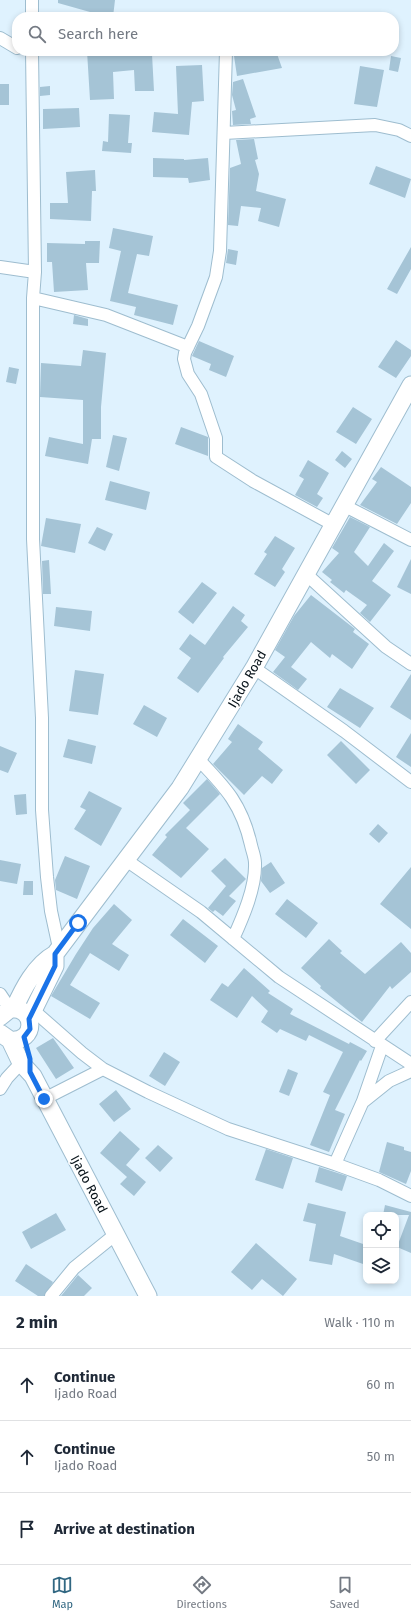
<!DOCTYPE html>
<meta charset="utf-8">
<style>
body{margin:0;font-family:"Fira Sans",sans-serif;background:#f2f2f3;color:#1f2937}
.controls{position:absolute;right:12px;bottom:12px;display:grid;overflow:hidden;border-radius:8px;box-shadow:0 2px 6px #0003}
.controls button{width:36px;height:36px;display:grid;place-items:center;padding:0;border:0;border-bottom:1px solid #e0e1e3;background:#fff;color:#1f2937;font:20px sans-serif}
.stop{position:absolute;width:12px;height:12px;margin:-9px;border:3px solid #1a73e8;border-radius:50%;background:#fff}
.stop.end{background:#1a73e8;border-color:#fff;box-shadow:0 1px 4px #0008}
.list{margin:0;padding:0;list-style:none}
h2{display:flex;justify-content:space-between;align-items:center;height:52px;margin:0;padding:0 16px;font-size:17px}
h2 small{font-size:13px;font-weight:400;color:#747a83}
.list li{display:grid;grid-template-columns:26px 1fr auto;gap:12px;align-items:center;box-sizing:border-box;height:72px;padding:0 16px;border-top:1px solid #e0e1e3}
.list b{display:block;font-size:15px;white-space:nowrap}
.list p{margin:0;font-size:13px;white-space:nowrap;color:#747a83}
.list em{font-size:13px;font-style:normal;color:#747a83}
.icon{flex:none;width:22px;height:22px;fill:none;stroke:currentColor;stroke-width:2;stroke-linecap:round;stroke-linejoin:round}
.map{position:relative;flex:none;width:411px;height:1296px;overflow:hidden}
.search{position:absolute;background:#fff;box-shadow:0 2px 6px #0003;left:12px;right:12px;top:12px;height:44px;display:flex;align-items:center;gap:10px;box-sizing:border-box;padding:0 14px;border-radius:16px;color:#747a83;font-size:15px}
.sheet{height:268px;background:#fff}
nav{display:flex;justify-content:space-around;align-items:center;box-sizing:border-box;height:56px;border-top:1px solid #e0e1e3;background:#fff;font-size:11px;color:#747a83}
nav a{display:grid;justify-items:center;gap:2px}
nav .on{color:#316782}
.map>svg:first-child{display:block}
.building{fill:#a5c4d6}
.lines{fill:none;stroke-linecap:round;stroke-linejoin:round}
.street-casing{stroke:#9ebdcf;stroke-width:14}
.secondary-casing{stroke:#9ebdcf;stroke-width:19}
.street{stroke:#fff;stroke-width:12}
.secondary{stroke:#fff;stroke-width:17}
.route{stroke:#1a73e8;stroke-width:5}
.labels{text-anchor:middle;dominant-baseline:central;stroke-width:3;stroke-linejoin:round;paint-order:stroke}
.street-label{font-size:13px;fill:#08131a;stroke:#fff}
</style>
<div class="map">
<svg width="411" height="1296" viewBox="0 0 411 1296">
<rect width="100%" height="100%" fill="#dff2fe"/>
<path class="building" d="M 58,0 L 115,0 L 113,17 L 89,17 L 90,12 L 58,3 Z
M 87,51 L 130,51 L 131,55 L 152,54 L 154,91 L 135,91 L 134,70 L 113,72 L 114,99 L 90,100 Z
M 258,51 L 264,51 L 265,55 L 276,51 L 282,68 L 237,76 L 234,56 Z
M 391,56 L 401,58 L 398,72 L 389,70 Z
M 202,65 L 204,101 L 192,102 L 189,135 L 152,132 L 154,112 L 178,114 L 176,66 Z
M 360,66 L 384,70 L 377,107 L 354,104 Z
M 243,79 L 256,117 L 250,119 L 251,124 L 233,125 L 232,111 L 236,110 L 232,95 L 233,82 Z
M 0,84 L 9,84 L 9,105 L 0,105 Z
M 50,86 L 50,95 L 40,96 L 40,87 Z
M 79,108 L 80,127 L 43,129 L 43,109 Z
M 109,114 L 130,115 L 128,143 L 132,143 L 131,153 L 102,151 L 103,141 L 108,142 Z
M 254,139 L 258,159 L 255,160 L 259,174 L 256,191 L 286,199 L 279,227 L 258,221 L 261,208 L 241,206 L 238,226 L 228,225 L 230,168 L 241,164 L 236,140 Z
M 153,158 L 184,159 L 184,160 L 208,158 L 210,180 L 189,183 L 188,178 L 153,177 Z
M 376,166 L 411,179 L 405,198 L 369,184 Z
M 95,170 L 96,191 L 92,191 L 91,221 L 50,219 L 50,203 L 68,203 L 66,172 Z
M 113,228 L 153,236 L 149,256 L 137,254 L 128,293 L 178,305 L 173,325 L 134,315 L 136,307 L 110,301 L 121,251 L 109,248 Z
M 85,241 L 100,241 L 99,263 L 86,263 L 88,290 L 54,292 L 52,262 L 47,262 L 47,243 L 85,244 Z
M 411,247 L 411,269 L 397,294 L 387,289 Z
M 228,249 L 238,251 L 236,265 L 226,263 Z
M 74,315 L 88,319 L 88,326 L 73,324 Z
M 396,340 L 411,350 L 411,356 L 396,378 L 378,367 Z
M 199,341 L 234,356 L 226,377 L 209,370 L 211,364 L 192,356 Z
M 83,350 L 106,353 L 101,407 L 101,439 L 92,439 L 88,464 L 45,456 L 49,437 L 83,444 L 83,400 L 40,397 L 41,363 L 81,366 Z
M 9,367 L 19,369 L 16,384 L 6,382 Z
M 353,407 L 372,419 L 356,444 L 336,432 Z
M 181,427 L 208,437 L 208,456 L 175,444 Z
M 113,435 L 127,438 L 119,471 L 106,467 Z
M 342,451 L 352,459 L 345,468 L 335,460 Z
M 308,460 L 329,473 L 317,494 L 323,498 L 317,507 L 295,495 L 304,479 L 299,476 Z
M 381,467 L 411,487 L 411,503 L 397,524 L 360,505 L 377,482 L 372,479 Z
M 110,481 L 150,492 L 146,510 L 105,500 Z
M 350,517 L 370,527 L 354,552 L 368,566 L 384,543 L 394,551 L 372,581 L 391,595 L 370,622 L 360,613 L 367,605 L 346,590 L 344,593 L 330,582 L 332,580 L 322,572 L 339,553 L 332,548 Z
M 46,518 L 81,524 L 75,553 L 41,546 Z
M 97,527 L 113,534 L 105,551 L 88,543 Z
M 275,536 L 295,548 L 282,569 L 285,572 L 275,587 L 254,574 L 267,554 L 264,552 Z
M 411,559 L 411,594 L 397,587 Z
M 49,560 L 51,594 L 43,594 L 42,561 Z
M 202,582 L 217,593 L 193,624 L 178,612 Z
M 311,595 L 355,629 L 353,632 L 369,644 L 352,669 L 332,654 L 330,658 L 311,642 L 291,667 L 307,679 L 298,690 L 273,672 L 285,657 L 275,650 L 294,616 Z
M 233,606 L 245,615 L 241,621 L 248,627 L 223,657 L 224,658 L 198,693 L 177,678 L 191,658 L 179,649 L 190,634 L 205,645 Z
M 56,607 L 92,611 L 90,631 L 54,626 Z
M 75,670 L 104,674 L 98,715 L 69,711 Z
M 411,674 L 411,720 L 390,707 Z
M 340,688 L 374,708 L 360,728 L 327,707 Z
M 144,705 L 167,718 L 157,737 L 133,724 Z
M 238,724 L 263,742 L 258,749 L 283,770 L 272,784 L 262,776 L 244,795 L 213,764 L 232,742 L 228,739 Z
M 411,733 L 411,767 L 396,757 Z
M 68,739 L 96,746 L 92,764 L 63,757 Z
M 341,741 L 370,770 L 356,784 L 327,755 Z
M 0,746 L 17,753 L 8,773 L 0,770 Z
M 207,779 L 220,794 L 186,828 L 209,849 L 181,878 L 152,855 L 167,837 L 165,835 L 190,810 L 183,803 Z
M 89,791 L 122,808 L 101,846 L 74,829 L 86,810 L 80,807 Z
M 26,794 L 27,814 L 16,815 L 14,795 Z
M 378,824 L 388,833 L 379,843 L 369,834 Z
M 65,856 L 90,866 L 77,899 L 56,890 L 55,880 Z
M 225,858 L 246,879 L 229,896 L 236,901 L 223,916 L 215,910 L 213,912 L 208,908 L 226,886 L 211,871 Z
M 0,860 L 21,864 L 17,884 L 0,881 Z
M 271,862 L 285,883 L 270,893 L 261,881 L 262,868 Z
M 411,867 L 411,929 L 380,904 Z
M 24,881 L 33,881 L 33,895 L 23,895 Z
M 287,899 L 318,923 L 306,938 L 275,914 Z
M 114,904 L 132,920 L 112,944 L 129,955 L 119,971 L 90,953 L 70,985 L 100,1003 L 90,1019 L 51,996 L 76,954 L 93,928 Z
M 183,919 L 218,946 L 205,963 L 170,935 Z
M 329,939 L 342,951 L 340,953 L 365,974 L 401,942 L 411,953 L 411,972 L 392,989 L 390,986 L 362,1022 L 320,988 L 321,986 L 301,968 Z
M 244,968 L 270,991 L 268,993 L 293,1009 L 290,1014 L 349,1044 L 350,1042 L 367,1051 L 361,1061 L 360,1060 L 335,1110 L 345,1114 L 329,1152 L 310,1145 L 330,1095 L 323,1092 L 343,1052 L 309,1035 L 306,1041 L 280,1029 L 277,1033 L 261,1022 L 268,1011 L 252,996 L 237,1018 L 210,1000 L 222,983 L 228,987 Z
M 53,1038 L 74,1068 L 56,1079 L 36,1048 Z
M 164,1052 L 180,1062 L 165,1086 L 149,1076 Z
M 288,1069 L 298,1073 L 289,1096 L 279,1092 Z
M 116,1090 L 131,1109 L 114,1122 L 99,1104 Z
M 120,1131 L 140,1149 L 126,1165 L 146,1182 L 134,1196 L 120,1184 L 127,1177 L 100,1153 Z
M 387,1142 L 404,1147 L 404,1150 L 411,1152 L 411,1171 L 406,1184 L 379,1172 Z
M 158,1145 L 173,1158 L 160,1172 L 145,1158 Z
M 266,1149 L 293,1158 L 283,1189 L 255,1180 Z
M 319,1167 L 347,1176 L 342,1191 L 315,1182 Z
M 308,1203 L 346,1212 L 340,1236 L 366,1245 L 366,1265 L 334,1254 L 332,1265 L 309,1261 L 316,1224 L 303,1221 Z
M 385,1205 L 411,1212 L 411,1253 L 397,1247 L 409,1215 L 383,1215 Z
M 56,1213 L 66,1230 L 31,1249 L 22,1232 Z
M 256,1243 L 297,1279 L 283,1296 L 262,1279 L 252,1290 L 231,1272 Z
M 26,1264 L 53,1282 L 44,1296 L 38,1296 L 15,1281 Z
M 78,1275 L 92,1288 L 84,1296 L 61,1296 Z"/>
<g class="lines">
<defs>
<path id="street" d="M 32,17 L 32,0
M 0,38 L 17,48
M 32,51 L 35,272 L 33,298 L 33,539 L 42,718 L 42,810 L 47,877 L 51,911 L 59,948
M 226,51 L 220,251 L 216,277 L 198,326 L 185,353 L 184,359 L 188,374 L 201,394 L 216,438 L 216,457 L 253,481 L 334,525
M 224,133 L 375,125 L 399,130 L 411,136
M 0,267 L 35,272
M 33,298 L 106,315 L 188,347
M 345,506 L 411,540
M 306,574 L 386,647 L 411,664
M 254,668 L 344,731 L 411,782
M 199,760 C 226,788 242,805 251,845 C 252,850 255,857 255,863 C 256,887 243,917 233,939
M 126,860 L 201,912 L 279,977 L 411,1064
M 0,994 L 10,1009
M 33,1010 L 82,1053 L 103,1069 L 148,1092 L 228,1129 L 335,1164 L 379,1180 L 411,1196
M 375,1041 L 411,1002
M 0,1089 L 7,1078 L 21,1063
M 44,1099 L 103,1069
M 364,1101 L 389,1081 L 411,1071
M 335,1164 L 363,1101 L 382,1046
M 51,1296 L 74,1268 L 116,1234"/>
<path id="secondary" d="M 14,1009 C 23,989 35,965 55,954 L 180,788 L 254,668 L 411,385
M 0,1017 L 10,1009 C 36,1006 37,1043 10,1040 L 0,1033
M 29,1019 L 55,966 L 55,954
M 10,1040 L 21,1063 L 33,1076 L 148,1296"/>
</defs>
<use href="#street" class="street-casing"/>
<use href="#secondary" class="secondary-casing"/>
<use href="#street" class="street"/>
<use href="#secondary" class="secondary"/>
</g>
<g class="lines">
<path class="route" d="M 44,1099 L 30,1072 L 30,1059 L 24,1037 L 30,1029 L 29,1019 L 55,966 L 55,954 L 78,923"/>
</g>
<g class="labels">
<g class="street-label">
<text transform="translate(247 679) rotate(-60)">Ijado Road</text>
<text transform="translate(89 1184) rotate(62)">Ijado Road</text>
</g>
</g>
</svg>
<div class="controls">
<button><svg class="icon" aria-label="locate" viewBox="0 0 24 24"><circle cx="12" cy="12" r="6"/><path d="M12 2v4M12 18v4M2 12h4M18 12h4"/></svg></button>
<button><svg class="icon" aria-label="layers" viewBox="0 0 24 24"><path d="M12 4l9 5-9 5-9-5zM3 14l9 5 9-5"/></svg></button>
</div>
<div class="stop" style="left:78px;top:923px"></div>
<div class="stop end" style="left:44px;top:1099px"></div>
<div class="search"><svg class="icon" aria-label="search" viewBox="0 0 24 24"><circle cx="10" cy="10" r="6"/><path d="M15 15l6 6"/></svg>Search here</div>
</div>
<section class="sheet">
<h2>2 min<small>Walk · 110 m</small></h2>
<ul class="list">
<li><svg class="icon" aria-label="ahead" viewBox="0 0 24 24"><path d="M12 20V5M6 11l6-6 6 6"/></svg><div><b>Continue</b><p>Ijado Road</p></div><em>60 m</em></li>
<li><svg class="icon" aria-label="ahead" viewBox="0 0 24 24"><path d="M12 20V5M6 11l6-6 6 6"/></svg><div><b>Continue</b><p>Ijado Road</p></div><em>50 m</em></li>
<li><svg class="icon" aria-label="arrive" viewBox="0 0 24 24"><path d="M6 21V4h12l-3 4 3 4H6"/></svg><div><b>Arrive at destination</b></div></li>
</ul>
</section>
<nav>
<a class="on"><svg class="icon" aria-label="map" viewBox="0 0 24 24"><path d="M3 6l6-2 6 2 6-2v14l-6 2-6-2-6 2zM9 4v14M15 6v14"/></svg>Map</a>
<a><svg class="icon" aria-label="directions" viewBox="0 0 24 24"><path d="M12 3l9 9-9 9-9-9zM9 14v-3h6M13 9l2 2-2 2"/></svg>Directions</a>
<a><svg class="icon" aria-label="saved" viewBox="0 0 24 24"><path d="M7 4h10v16l-5-4-5 4z"/></svg>Saved</a>
</nav>
